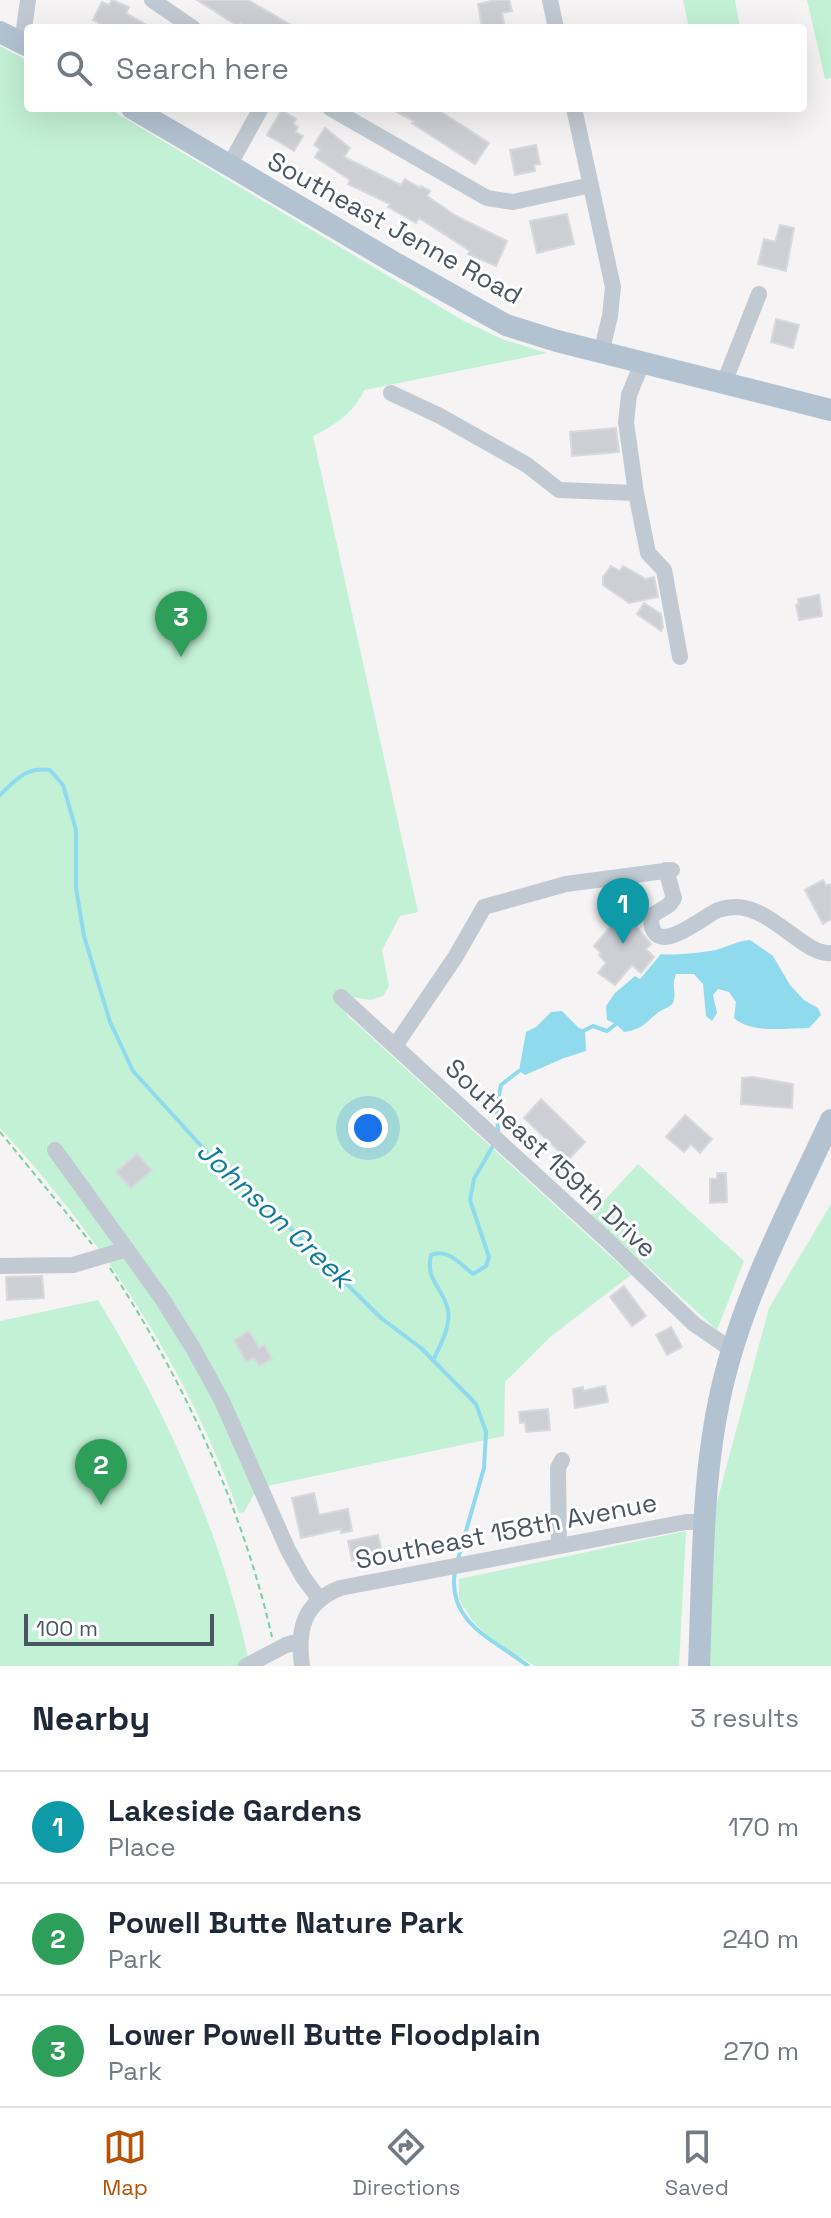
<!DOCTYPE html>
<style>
body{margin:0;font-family:"Space Grotesk",sans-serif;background:#f6f6f7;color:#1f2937}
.scale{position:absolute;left:24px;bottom:20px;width:190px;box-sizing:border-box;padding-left:8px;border:4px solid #4a5661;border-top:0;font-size:22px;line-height:28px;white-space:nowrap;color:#4a5661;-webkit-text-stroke:6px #fff;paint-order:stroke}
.you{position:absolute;left:368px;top:1128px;width:28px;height:28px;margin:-20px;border:6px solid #fff;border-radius:50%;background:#1a73e8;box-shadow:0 0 0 12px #1a73e833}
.badge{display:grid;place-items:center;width:52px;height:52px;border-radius:50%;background:#b45309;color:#fff;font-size:26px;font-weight:700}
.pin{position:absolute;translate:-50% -66px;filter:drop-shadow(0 2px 4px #0008)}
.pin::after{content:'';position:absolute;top:42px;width:28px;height:24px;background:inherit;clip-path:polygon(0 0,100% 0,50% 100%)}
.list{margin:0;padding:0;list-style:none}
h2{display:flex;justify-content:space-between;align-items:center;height:104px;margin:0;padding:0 32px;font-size:34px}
h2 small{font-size:26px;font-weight:400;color:#747a83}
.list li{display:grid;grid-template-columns:52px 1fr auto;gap:24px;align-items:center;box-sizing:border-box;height:112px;padding:0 32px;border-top:2px solid #e0e1e3}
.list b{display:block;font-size:30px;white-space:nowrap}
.list p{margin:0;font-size:26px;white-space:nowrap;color:#747a83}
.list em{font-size:26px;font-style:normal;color:#747a83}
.icon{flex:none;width:44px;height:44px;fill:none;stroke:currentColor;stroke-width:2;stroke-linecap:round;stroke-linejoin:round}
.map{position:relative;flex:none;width:831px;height:1666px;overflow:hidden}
.search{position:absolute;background:#fff;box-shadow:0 8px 32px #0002;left:24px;right:24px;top:24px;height:88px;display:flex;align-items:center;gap:20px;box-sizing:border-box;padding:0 28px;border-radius:8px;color:#747a83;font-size:30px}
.sheet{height:440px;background:#fff}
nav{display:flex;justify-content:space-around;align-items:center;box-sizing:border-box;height:112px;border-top:2px solid #e0e1e3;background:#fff;font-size:22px;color:#747a83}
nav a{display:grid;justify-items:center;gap:4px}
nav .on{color:#b45309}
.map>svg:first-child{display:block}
.green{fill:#c3f1d5}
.water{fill:#90daee}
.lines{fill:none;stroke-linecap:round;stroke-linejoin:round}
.stream{stroke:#90daee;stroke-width:4}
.building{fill:#cdcfd5;stroke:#d7d9de;stroke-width:2}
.path{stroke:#7ad0a6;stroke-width:2;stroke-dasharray:6 4;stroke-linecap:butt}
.minor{stroke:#c1cad2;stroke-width:16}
.major{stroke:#b3c2d1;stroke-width:22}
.labels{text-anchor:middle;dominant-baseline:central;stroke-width:6;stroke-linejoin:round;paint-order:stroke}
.street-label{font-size:26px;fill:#4a5661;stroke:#fff}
.water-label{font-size:28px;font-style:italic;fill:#0c7c9b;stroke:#fff}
</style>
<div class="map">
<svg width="831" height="1666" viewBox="0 0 831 1666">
<rect width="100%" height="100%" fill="#f5f3f3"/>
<path class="green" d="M 683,0 L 735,0 L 740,28 L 689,28 Z
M 807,0 L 831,0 L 831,78 L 825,79 Z
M 0,46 L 28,61 L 28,108 L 108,108 L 462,320 L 502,339 L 547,353 L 364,390 C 354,413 335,425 313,436 L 418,912 L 400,916 L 382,950 L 389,986 L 383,996 L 370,1000 L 340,995 L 347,1015 L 631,1275 L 550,1337 L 505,1382 L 504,1436 L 272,1485 L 256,1491 L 244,1512 L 239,1513 C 187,1368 104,1241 0,1128 Z
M 638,1164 L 744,1261 L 717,1330 L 591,1215 Z
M 831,1204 L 831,1666 L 710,1666 L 711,1524 L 769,1308 Z
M 98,1300 C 168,1414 222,1535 250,1666 L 0,1666 L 0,1321 Z
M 686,1531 L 679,1666 L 535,1666 L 490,1639 L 472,1620 L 459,1599 L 459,1579 Z"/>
<path class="water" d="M 750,940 L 773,956 L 790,985 L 804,1000 L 818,1008 L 821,1015 L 809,1028 C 786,1028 752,1034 734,1018 L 736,1002 L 729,992 L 718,989 L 713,995 L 717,1013 L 712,1021 L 706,1016 L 703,984 L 694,974 L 676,974 C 671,987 676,990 674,1000 C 672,1008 664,1008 659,1012 C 644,1023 644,1029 624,1032 L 616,1024 L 607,1020 L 606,1006 L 615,993 L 635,976 L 640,979 L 661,954 C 670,956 711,952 719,949 C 731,945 738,941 750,940 Z
M 562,1011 L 579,1028 L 585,1030 L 586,1051 L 564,1058 L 525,1075 L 519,1071 L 526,1032 L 536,1027 L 551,1012 Z"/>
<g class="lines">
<path class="stream" d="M 0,795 C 17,779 25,767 50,770 L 63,785 L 76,830 L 76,888 L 84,936 L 110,1022 L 133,1071 L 224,1171 L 267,1205 L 381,1318 L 421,1348 L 476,1404 L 486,1432 L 484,1468 L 458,1559
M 585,1030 L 593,1026 L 607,1031 L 616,1024
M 498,1132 L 497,1105 L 501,1085 L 519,1071
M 433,1361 C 440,1345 451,1327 448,1310 C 443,1287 425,1281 431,1255 C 448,1248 460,1264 473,1274 L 486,1266 L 489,1257 L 470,1200 L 474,1179 L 494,1144
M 455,1571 C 446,1624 496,1640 528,1666"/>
</g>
<path class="building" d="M 112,0 L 129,7 L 126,13 L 152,28 L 109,28 L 93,20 L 102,2 L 109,5 Z
M 197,0 L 248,0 L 296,28 L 248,28 L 240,22 L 238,26 Z
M 496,0 L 509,0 L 512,11 L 502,13 L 505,28 L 482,28 L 478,4 Z
M 389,108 L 435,108 L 489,143 L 475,164 L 412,123 L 414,121 Z
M 282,110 L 296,119 L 293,124 L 298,127 L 295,132 L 303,136 L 294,151 L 267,135 Z
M 325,128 L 350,148 L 344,157 L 401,185 L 405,179 L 420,188 L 421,186 L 430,191 L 427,196 L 456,216 L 507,241 L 496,266 L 468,254 L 470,251 L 419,218 L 416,223 L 388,207 L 390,204 L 348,184 L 350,180 L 315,157 L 320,149 L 314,145 Z
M 536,145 L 540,164 L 534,165 L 535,171 L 515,175 L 510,150 Z
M 567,214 L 574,244 L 537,253 L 530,221 Z
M 780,225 L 794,228 L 786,271 L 758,264 L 764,239 L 775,242 Z
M 776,319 L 799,325 L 793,348 L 771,342 Z
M 616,428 L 619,452 L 572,456 L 570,432 Z
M 611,566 L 620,571 L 623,566 L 646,579 L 654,577 L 658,597 L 629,603 L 603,585 L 603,577 Z
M 819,595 L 822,616 L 799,620 L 796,605 L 799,604 L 798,599 Z
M 644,603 L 661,614 L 663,627 L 661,631 L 637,614 Z
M 823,880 L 826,886 L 831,884 L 831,919 L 823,924 L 805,890 Z
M 618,900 L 621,900 L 630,909 L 636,905 L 642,907 L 641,921 L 635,925 L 651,944 L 646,949 L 654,957 L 641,973 L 632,965 L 615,985 L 598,973 L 606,963 L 599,955 L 601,953 L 594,946 L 612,925 L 606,920 Z
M 753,1077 L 793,1084 L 792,1108 L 741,1104 L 742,1078 Z
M 541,1099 L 585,1142 L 568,1160 L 524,1118 Z
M 685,1115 L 712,1139 L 700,1153 L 691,1144 L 684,1152 L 666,1137 Z
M 137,1154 L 152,1170 L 131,1188 L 116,1172 Z
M 717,1173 L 726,1173 L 727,1202 L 710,1203 L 710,1179 L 717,1179 Z
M 42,1276 L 44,1298 L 7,1300 L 6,1277 Z
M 624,1286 L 646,1316 L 632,1326 L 610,1297 Z
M 671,1327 L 682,1347 L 667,1355 L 656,1335 Z
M 249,1331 L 259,1348 L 264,1345 L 272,1359 L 259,1366 L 254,1358 L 246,1362 L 234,1340 Z
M 605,1386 L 608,1402 L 575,1408 L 573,1389 L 583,1387 L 583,1391 Z
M 548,1409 L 550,1430 L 526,1432 L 525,1422 L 520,1423 L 519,1412 Z
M 314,1493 L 319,1515 L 348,1509 L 352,1531 L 341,1533 L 341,1529 L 301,1538 L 292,1498 Z
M 378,1535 L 382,1553 L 352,1560 L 348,1541 Z"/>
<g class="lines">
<path class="path" d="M 0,1132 L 92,1244
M 110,1268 C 184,1381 242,1506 272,1637"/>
<path class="minor" d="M 152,0 L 193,28
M 550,0 L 556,28
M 22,43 L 28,0
M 330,108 L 487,198 L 513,202 L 591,185
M 574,108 L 613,287 L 610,316 L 601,353
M 229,166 L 261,108
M 642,363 L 629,395 L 626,422 L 636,493 L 648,553 L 664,570 L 680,657
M 724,383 L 759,294
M 391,393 L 440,416 L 527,465 L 559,490 L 636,493
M 666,870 L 674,898 L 669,905 L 651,916 C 650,963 702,917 718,910 C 724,908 731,907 737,907 C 774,909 805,956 831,953
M 341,997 L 610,1243 L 694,1324 L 732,1350
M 395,1046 L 456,956 L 484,907 L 566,884 L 672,870
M 55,1150 L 161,1297 L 193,1348 L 222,1401 L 288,1550 L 303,1577 L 320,1600
M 0,1266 L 73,1265 L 127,1249
M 559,1546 L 558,1468 L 562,1460
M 246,1666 L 286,1645 L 299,1641
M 302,1666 C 297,1630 303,1603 340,1588 L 686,1522 L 705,1522"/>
<path class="major" d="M 0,32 L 28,46
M 132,108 L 395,263 L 506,325 L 557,341 L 831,410
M 699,1666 C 703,1575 701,1481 721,1392 C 742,1297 790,1208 831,1120"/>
</g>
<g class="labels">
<g class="street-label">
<text transform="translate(395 228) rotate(29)">Southeast Jenne Road</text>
<text transform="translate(551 1158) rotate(43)">Southeast 159th Drive</text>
<text transform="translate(506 1531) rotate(-11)">Southeast 158th Avenue</text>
</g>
<g class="water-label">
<text transform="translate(275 1214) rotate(43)">Johnson Creek</text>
</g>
</g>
</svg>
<div class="scale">100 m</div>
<div class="you"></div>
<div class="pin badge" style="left:623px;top:944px;background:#0f9aa8">1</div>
<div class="pin badge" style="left:101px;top:1505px;background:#2e9e5b">2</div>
<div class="pin badge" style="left:181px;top:657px;background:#2e9e5b">3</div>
<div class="search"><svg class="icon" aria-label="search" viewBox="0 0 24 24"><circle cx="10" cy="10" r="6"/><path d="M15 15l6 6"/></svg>Search here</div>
</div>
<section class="sheet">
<h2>Nearby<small>3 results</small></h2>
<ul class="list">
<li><span class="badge" style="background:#0f9aa8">1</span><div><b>Lakeside Gardens</b><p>Place</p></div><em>170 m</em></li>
<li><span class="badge" style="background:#2e9e5b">2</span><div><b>Powell Butte Nature Park</b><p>Park</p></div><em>240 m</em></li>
<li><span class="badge" style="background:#2e9e5b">3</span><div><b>Lower Powell Butte Floodplain</b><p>Park</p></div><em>270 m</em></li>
</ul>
</section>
<nav>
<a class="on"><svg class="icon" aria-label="map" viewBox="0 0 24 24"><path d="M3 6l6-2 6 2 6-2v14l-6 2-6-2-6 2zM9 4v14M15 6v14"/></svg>Map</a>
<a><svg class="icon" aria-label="directions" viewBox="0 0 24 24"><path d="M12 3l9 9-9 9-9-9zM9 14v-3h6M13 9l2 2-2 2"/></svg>Directions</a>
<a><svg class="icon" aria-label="saved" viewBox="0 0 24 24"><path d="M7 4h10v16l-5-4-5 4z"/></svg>Saved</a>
</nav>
